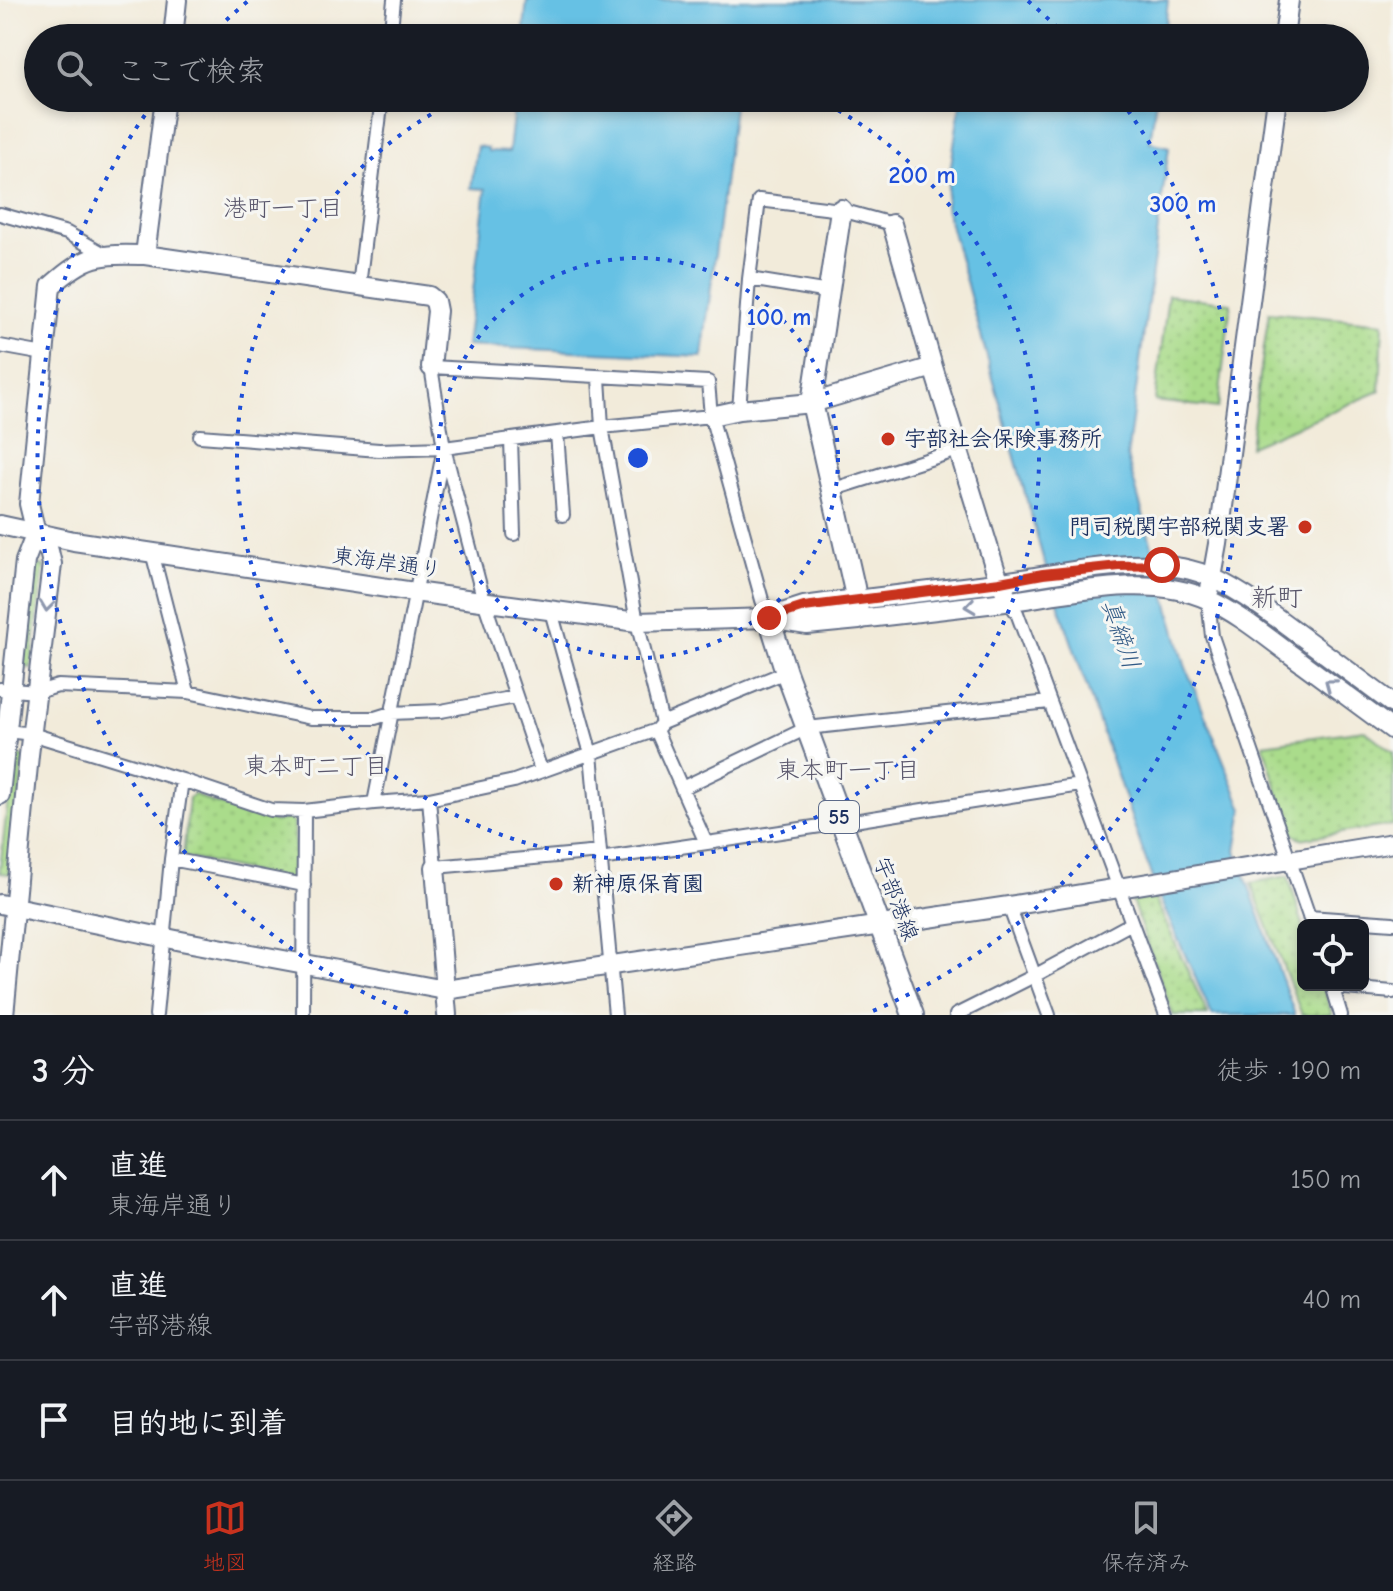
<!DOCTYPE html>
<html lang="ja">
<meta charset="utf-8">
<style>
body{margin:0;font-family:"Comic Neue","Klee One",sans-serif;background:#242831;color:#f1f3f6}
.controls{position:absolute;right:24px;bottom:24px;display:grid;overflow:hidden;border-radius:12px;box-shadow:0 4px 12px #0003}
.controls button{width:72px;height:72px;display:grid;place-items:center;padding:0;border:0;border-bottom:2px solid #363941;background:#171b24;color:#f1f3f6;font:40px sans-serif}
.stop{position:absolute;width:24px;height:24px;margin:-18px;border:6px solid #c8321e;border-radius:50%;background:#fff}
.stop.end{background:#c8321e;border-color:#fff;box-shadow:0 2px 8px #0008}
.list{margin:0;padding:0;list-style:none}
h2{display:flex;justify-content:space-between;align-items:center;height:104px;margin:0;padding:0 32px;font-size:34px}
h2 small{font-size:26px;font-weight:400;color:#9ea1a6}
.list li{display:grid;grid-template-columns:52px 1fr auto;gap:24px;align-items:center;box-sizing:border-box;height:120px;padding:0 32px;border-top:2px solid #363941}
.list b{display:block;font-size:30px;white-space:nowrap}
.list p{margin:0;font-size:26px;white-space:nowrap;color:#9ea1a6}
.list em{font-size:26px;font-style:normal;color:#9ea1a6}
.icon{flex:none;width:44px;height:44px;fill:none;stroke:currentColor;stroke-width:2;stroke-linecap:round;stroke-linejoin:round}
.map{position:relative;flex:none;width:1393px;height:1015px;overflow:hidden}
.search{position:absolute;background:#171b24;box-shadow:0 4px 12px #0003;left:24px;right:24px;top:24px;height:88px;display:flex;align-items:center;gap:20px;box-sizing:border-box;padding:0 28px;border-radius:44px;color:#9ea1a6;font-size:30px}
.sheet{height:464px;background:#171b24}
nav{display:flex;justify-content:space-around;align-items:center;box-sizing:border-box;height:112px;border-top:2px solid #363941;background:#171b24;font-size:22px;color:#9ea1a6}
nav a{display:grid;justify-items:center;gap:4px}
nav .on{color:#c8321e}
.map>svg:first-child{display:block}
.grass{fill:#aadc8b;stroke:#628674;stroke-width:2}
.park{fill:url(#park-dots);stroke:#628674;stroke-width:2}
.water{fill:#66c1e4;stroke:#4078a1;stroke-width:2}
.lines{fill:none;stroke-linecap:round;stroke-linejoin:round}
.street-casing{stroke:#667189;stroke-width:16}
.secondary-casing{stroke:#667189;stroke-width:22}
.primary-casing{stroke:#667189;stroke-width:24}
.street{stroke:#fff;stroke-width:12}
.secondary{stroke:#fff;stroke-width:18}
.primary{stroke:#fff;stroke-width:20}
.oneway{stroke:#8d97ae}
.route{stroke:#c8321e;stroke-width:10}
.ring{fill:none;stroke:#1d4ed8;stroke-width:4;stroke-dasharray:4 8}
.poi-dot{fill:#c8321e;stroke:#f6f6f2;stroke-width:3}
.labels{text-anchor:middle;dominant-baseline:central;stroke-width:6;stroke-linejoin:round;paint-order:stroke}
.shield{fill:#f6f6f2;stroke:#5d6b8a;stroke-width:2}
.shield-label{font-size:20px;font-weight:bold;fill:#1b2f5e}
.poi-label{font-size:22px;font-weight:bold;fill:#1b2f5e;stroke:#f6f6f2;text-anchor:start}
.street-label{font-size:22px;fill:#1b2f5e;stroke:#f6f6f2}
.neighbourhood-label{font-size:24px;fill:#5a576c;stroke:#f6f6f2}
.water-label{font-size:24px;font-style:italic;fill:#325b86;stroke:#f6f6f2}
.quarter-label{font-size:26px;fill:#5a576c;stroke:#f6f6f2}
.centre{fill:#1d4ed8;stroke:#f6f6f2;stroke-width:4}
.ring-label{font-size:24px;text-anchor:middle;font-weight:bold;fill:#1d4ed8;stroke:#f6f6f2;stroke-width:6;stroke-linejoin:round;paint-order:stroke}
</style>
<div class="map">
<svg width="1393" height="1015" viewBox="0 0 1393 1015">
<defs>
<pattern id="park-dots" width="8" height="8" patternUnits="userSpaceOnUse" patternTransform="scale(2)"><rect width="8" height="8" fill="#aadc8b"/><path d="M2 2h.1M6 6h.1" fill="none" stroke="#92bd7a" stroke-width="1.8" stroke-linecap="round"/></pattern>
</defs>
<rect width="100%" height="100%" fill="#f6f6f2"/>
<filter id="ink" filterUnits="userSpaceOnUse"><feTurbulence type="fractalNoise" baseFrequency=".0125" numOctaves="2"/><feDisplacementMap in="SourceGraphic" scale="16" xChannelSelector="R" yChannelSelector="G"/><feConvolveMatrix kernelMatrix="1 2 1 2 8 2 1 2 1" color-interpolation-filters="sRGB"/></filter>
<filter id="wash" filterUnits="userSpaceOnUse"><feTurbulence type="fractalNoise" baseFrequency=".006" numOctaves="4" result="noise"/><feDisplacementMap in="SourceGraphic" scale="32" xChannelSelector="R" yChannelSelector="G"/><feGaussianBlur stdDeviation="1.8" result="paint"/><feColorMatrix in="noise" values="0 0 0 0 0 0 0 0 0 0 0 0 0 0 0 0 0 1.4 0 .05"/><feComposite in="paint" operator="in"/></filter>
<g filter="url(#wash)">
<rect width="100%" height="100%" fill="#f2ebda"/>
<path class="grass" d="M 35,565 L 44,566 L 31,668 L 23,667 Z
M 13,755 L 24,757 L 11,874 L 0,873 L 0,868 Z"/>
<path class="park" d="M 1168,295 L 1231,303 L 1218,408 L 1155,401 Z
M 1269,312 L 1383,323 L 1380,391 L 1250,446 Z
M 1364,730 L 1393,752 L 1393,825 L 1300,839 L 1290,831 L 1263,744 Z
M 194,794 L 211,802 L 275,822 L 288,818 L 294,823 L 296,876 L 289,880 L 183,857 L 189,798 Z
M 1288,876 L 1303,925 L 1303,985 L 1323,985 L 1332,1015 L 1302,1015 L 1251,883 Z
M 1154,897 L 1208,1015 L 1173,1015 L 1132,901 Z"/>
<path class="water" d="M 527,0 L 1168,0 L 1164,38 L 523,38 Z
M 515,98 L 735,98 L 702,357 L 466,346 L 486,189 L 471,188 L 477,146 L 488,148 L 488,151 L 509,152 Z
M 961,98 L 1156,98 L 1150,142 L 1169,147 L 1127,457 L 1185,665 L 1243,809 L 1236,851 L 1295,1015 L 1212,1015 L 1156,890 L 1043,558 L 945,206 Z"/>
</g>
<g filter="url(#ink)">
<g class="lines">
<defs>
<path id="street" d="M 390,38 L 394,0
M 0,214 L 67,233 L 106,255
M 749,279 L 829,292
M 359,286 L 382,98
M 0,346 L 44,354
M 599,378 L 602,427 L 637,622 L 662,723
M 739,410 L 749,279 L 759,200 L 841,210 L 892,224
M 557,433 L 563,515
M 200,436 L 379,450 L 444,448 L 602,427 L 711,416
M 511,439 L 514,534
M 831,490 L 958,450
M 152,552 L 188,692
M 1208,599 L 1212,636 L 1312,925
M 1009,602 L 1017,613 L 1166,1015
M 551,611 L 591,754 L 615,1015
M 0,689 L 37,692 L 58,686 L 188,692 L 311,718 L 375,718 L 391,713 L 441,711 L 516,697
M 656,730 L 706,843
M 7,731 L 32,734 L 48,739 L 182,780 L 271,810 L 304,811 L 374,803 L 429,799 L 514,781 L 656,730 L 662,723 L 786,672
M 541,770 L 484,601 L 444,448 L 431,367 L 708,382 L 711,416 L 762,600 L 769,618
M 682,788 L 807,728 L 1049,702
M 429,799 L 435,867 L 600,852
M 374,803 L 443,453
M 171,859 L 304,885
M 600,859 L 841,823 L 1080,785
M 1009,906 L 1049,1015
M 1309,917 L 1393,923
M 1332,985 L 1341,1015
M 1333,987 L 1393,992
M 156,1015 L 171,859 L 182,780
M 303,1015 L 304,811
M 956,1015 L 1034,976 L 1132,923"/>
<path id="secondary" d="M 173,38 L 177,0
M 1284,38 L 1289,0
M 892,224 L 933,367
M 145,255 L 165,98
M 711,416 L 739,410 L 812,403 L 933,367 L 996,572 L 1005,592
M 0,525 L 74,541 L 414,592 L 637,622 L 769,618
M 1210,589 L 1218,544 L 1277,98
M 856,600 C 903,594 949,589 996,583 C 1058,575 1154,549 1213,578 C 1244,593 1272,614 1300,635 C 1331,658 1362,681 1393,704
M 859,619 C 908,613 956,608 1005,602 C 1065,594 1151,572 1209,600 C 1239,614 1264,635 1290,654 C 1324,679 1359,705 1393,730
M 0,795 L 25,561 L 36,533
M 435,867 L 447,1015
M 0,904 L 181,941 L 445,990 L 1009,906 L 1393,843
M 4,1015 L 29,755 L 52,564 L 49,551 L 36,533 L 29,504 L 51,286 C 87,254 98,254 145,255 L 429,296 L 435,301 L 437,311 L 431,367"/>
<path id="primary" d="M 773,617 L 804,607 L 856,600
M 769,618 L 807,624 L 859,619 L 854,587 L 812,403 L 841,210
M 769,618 L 786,672 L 913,1015"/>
</defs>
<use href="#street" class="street-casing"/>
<use href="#secondary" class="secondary-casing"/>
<use href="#primary" class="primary-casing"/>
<use href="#street" class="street"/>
<use href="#secondary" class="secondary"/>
<use href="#primary" class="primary"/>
</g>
<defs><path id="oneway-chevron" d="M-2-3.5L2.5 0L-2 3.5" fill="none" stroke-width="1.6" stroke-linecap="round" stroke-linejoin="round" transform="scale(2)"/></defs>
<g class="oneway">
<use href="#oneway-chevron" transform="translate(47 606) rotate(97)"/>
<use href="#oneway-chevron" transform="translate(970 606) rotate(173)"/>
<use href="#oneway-chevron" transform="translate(1330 684) rotate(-143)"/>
</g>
</g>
<g class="lines" filter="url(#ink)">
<path class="route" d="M 769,618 L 804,607 L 1000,582 L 1043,574 L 1119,566 L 1162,565"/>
</g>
<g class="ring">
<circle cx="638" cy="458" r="200"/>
<path d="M817 99A401 401 0 1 1 459 99"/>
<path d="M408 1013A601 601 0 0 1 155 101M209 37A601 601 0 0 1 248 1M1028 1A601 601 0 0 1 1067 37M1121 101A601 601 0 0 1 868 1013"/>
</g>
<g class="poi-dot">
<circle cx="888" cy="439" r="8"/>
<circle cx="1305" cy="527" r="8"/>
<circle cx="556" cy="884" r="8"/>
</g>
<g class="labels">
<rect class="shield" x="819" y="801" width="40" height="32" rx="6"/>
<g class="shield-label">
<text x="839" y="817">55</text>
</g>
<g class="poi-label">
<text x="904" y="439">宇部社会保険事務所</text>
<text x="1289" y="527" text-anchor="end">門司税関宇部税関支署</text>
<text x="572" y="884">新神原保育園</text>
</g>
<g class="street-label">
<text transform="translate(387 563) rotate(8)">東海岸通り</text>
<text transform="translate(896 899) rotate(69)">宇部港線</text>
</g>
<g class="neighbourhood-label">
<text x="283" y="208">港町一丁目</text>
<text x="316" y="766">東本町二丁目</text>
<text x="848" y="770">東本町一丁目</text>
</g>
<g class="water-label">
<text transform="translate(1121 634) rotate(71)">真締川</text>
</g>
<g class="quarter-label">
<text x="1277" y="598">新町</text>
</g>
</g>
<circle cx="638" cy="458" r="12" class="centre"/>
<g class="ring-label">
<text x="922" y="183">200 m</text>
<text x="1183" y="212">300 m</text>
<text x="779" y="325">100 m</text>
</g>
</svg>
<div class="controls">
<button><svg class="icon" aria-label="locate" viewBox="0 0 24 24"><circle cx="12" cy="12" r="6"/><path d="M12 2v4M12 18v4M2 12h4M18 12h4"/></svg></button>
</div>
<div class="stop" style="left:1162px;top:565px"></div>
<div class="stop end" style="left:769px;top:618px"></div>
<div class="search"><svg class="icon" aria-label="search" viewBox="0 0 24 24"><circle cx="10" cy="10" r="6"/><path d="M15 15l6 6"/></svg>ここで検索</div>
</div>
<section class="sheet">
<h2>3 分<small>徒歩 · 190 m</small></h2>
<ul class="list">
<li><svg class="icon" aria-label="ahead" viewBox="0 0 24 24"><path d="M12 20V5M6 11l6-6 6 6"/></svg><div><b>直進</b><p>東海岸通り</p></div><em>150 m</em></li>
<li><svg class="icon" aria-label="ahead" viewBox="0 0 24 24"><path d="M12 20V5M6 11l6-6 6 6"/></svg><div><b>直進</b><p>宇部港線</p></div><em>40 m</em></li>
<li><svg class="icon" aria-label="arrive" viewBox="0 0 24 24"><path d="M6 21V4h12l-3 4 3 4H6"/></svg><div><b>目的地に到着</b></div></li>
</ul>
</section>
<nav>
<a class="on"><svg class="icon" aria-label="map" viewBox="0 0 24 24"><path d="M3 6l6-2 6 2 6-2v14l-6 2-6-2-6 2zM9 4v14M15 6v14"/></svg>地図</a>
<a><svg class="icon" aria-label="directions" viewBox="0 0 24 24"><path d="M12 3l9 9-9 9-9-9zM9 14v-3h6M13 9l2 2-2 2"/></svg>経路</a>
<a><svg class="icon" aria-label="saved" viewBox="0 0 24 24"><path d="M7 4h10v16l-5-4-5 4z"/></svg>保存済み</a>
</nav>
